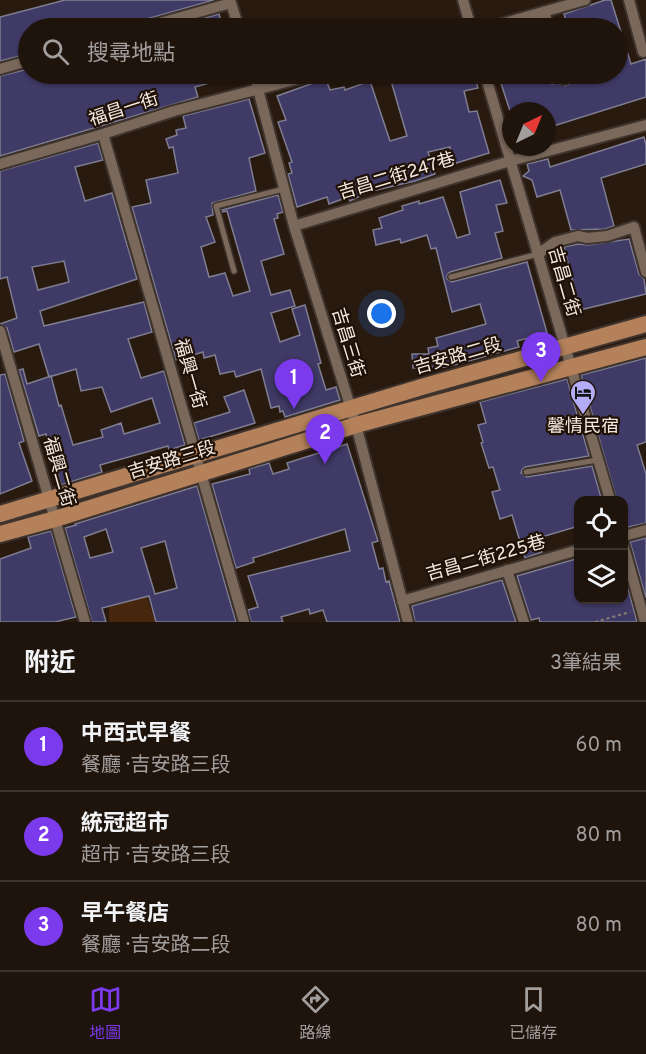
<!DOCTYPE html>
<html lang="zh-TW">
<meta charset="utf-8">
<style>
body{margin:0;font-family:Overpass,"Noto Sans TC",sans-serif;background:#271d14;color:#f1f3f6}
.controls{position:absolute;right:18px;bottom:18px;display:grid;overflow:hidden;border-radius:12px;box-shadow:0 2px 4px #0004}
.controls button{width:54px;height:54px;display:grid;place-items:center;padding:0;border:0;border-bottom:2px solid #3c332c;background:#1f140b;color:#f1f3f6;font:30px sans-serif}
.compass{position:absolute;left:502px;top:102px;width:54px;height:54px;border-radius:50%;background:#1f140b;box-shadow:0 2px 4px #0004;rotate:43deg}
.you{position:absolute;left:382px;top:314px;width:21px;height:21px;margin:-15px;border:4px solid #fff;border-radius:50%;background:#1a73e8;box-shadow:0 0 0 9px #1a73e833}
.badge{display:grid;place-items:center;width:39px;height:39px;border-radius:50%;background:#7c3aed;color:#fff;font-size:20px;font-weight:700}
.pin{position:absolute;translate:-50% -50px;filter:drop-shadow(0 2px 3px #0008)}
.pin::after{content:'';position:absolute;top:32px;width:21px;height:18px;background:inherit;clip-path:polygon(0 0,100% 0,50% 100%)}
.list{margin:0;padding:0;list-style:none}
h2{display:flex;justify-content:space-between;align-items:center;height:78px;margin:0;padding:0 24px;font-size:26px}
h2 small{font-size:20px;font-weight:400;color:#a19e9d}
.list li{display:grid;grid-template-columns:39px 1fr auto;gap:18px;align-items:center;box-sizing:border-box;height:90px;padding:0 24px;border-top:2px solid #3c332c}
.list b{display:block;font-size:22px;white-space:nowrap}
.list p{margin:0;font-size:20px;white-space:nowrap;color:#a19e9d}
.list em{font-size:20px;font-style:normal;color:#a19e9d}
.icon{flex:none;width:33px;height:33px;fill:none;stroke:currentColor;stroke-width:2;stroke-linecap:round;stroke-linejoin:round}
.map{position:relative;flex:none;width:646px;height:622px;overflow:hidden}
.search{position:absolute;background:#1f140b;box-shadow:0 2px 4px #0004;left:18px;right:18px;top:18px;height:66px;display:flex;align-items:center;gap:15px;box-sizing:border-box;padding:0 21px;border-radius:33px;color:#a19e9d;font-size:22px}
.sheet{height:348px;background:#1f140b}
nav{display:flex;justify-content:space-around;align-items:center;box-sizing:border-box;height:84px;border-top:2px solid #3c332c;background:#1f140b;font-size:16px;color:#a19e9d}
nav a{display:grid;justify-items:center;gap:3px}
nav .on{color:#7c3aed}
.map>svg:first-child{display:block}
.green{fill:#46260c}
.building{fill:#403a67;stroke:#7e7d91;stroke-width:1.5;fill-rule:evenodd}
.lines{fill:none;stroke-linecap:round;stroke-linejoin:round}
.service-casing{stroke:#3e332d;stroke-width:8}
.minor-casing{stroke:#3e332d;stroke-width:14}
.primary-casing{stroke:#3e332d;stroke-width:20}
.path{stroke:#8b7e74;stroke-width:2;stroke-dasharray:3 3;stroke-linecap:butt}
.service{stroke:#7a685b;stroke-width:5}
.minor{stroke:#7a685b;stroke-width:10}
.primary{stroke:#b4815a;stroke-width:16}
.labels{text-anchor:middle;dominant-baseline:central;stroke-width:4.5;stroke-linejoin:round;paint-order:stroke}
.street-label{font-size:18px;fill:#f3e9e1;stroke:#1f1106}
.poi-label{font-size:18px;fill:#f3e9e1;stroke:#1f1106}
</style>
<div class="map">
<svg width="646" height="622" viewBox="0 0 646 622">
<rect width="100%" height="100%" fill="#291a0f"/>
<path class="green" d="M 147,597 L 155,622 L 109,622 L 109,607 Z"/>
<path class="building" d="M 65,0 L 214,0 L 140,21 L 136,24 L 120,28 L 28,28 L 28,54 L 0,61 L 0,17 Z
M 605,0 L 611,0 L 631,64 L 646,59 L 646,97 L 547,128 L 547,111 L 510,111 L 498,74 L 549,74 L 552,84 L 558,82 L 565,86 L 569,84 L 571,78 L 586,74 L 618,74 L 618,28 L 568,28 L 564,14 Z
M 219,14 L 223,28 L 168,28 Z
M 28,69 L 28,74 L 50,74 L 52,78 L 67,74 L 230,74 L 231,77 L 195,87 L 198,97 L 0,156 L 0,76 Z
M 389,74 L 474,74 L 478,88 L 464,91 L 469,112 L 477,111 L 489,153 L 453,164 L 450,147 L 428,152 L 435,174 L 415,181 L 368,192 L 350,201 L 348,197 L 329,204 L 327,197 L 297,207 L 288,174 L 292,173 L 289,163 L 292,162 L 278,122 L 286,120 L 277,96 L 319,81 L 325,77 L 330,90 L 344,87 L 345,90 L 370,81 L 390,141 L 407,136 Z
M 249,99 L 265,153 L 249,158 L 256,191 L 212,203 L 213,215 L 206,217 L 215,242 L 201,247 L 209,277 L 225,273 L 233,296 L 250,291 L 227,211 L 223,212 L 222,210 L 278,195 L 283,212 L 277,214 L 278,218 L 274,219 L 284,254 L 261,261 L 271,295 L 290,290 L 295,306 L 271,313 L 280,342 L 300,335 L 292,309 L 305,305 L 321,363 L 318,364 L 326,390 L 336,387 L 340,400 L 285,417 L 283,411 L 280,412 L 279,406 L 271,408 L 261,369 L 236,377 L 234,371 L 220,374 L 215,355 L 204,358 L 203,352 L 176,360 L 132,207 L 151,203 L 146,180 L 178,173 L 173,147 L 169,148 L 166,139 L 177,135 L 176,130 L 186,128 L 183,116 Z
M 644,137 L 646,145 L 646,164 L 601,178 L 614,226 L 605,229 L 571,230 L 560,190 L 537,197 L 532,180 L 523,176 L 529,171 L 527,164 L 548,159 L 550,167 Z
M 98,143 L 103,160 L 75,167 L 85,201 L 112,193 L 137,279 L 40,311 L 44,326 L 144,302 L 152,332 L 128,339 L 141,378 L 164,371 L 185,445 L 169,450 L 168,446 L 100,465 L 102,472 L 61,485 L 46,434 L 39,436 L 19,370 L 23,369 L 27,384 L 51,376 L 59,406 L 61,405 L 73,445 L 103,437 L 101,430 L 121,423 L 124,434 L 160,423 L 152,398 L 111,412 L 102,387 L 81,391 L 76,369 L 49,377 L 39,344 L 14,352 L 7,328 L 0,324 L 17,318 L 7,277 L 0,279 L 0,171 ZM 64,261 L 69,282 L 38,290 L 32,267 Z
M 500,180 L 507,203 L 496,205 L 503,231 L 495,233 L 502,258 L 450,272 L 447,275 L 447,279 L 452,282 L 527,262 L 547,333 L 517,341 L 519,347 L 447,367 L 413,368 L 412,354 L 429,354 L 428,348 L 438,346 L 436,338 L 486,324 L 480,304 L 452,312 L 436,248 L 431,249 L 427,235 L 401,243 L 400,239 L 376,245 L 373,230 L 382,228 L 379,218 L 403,210 L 402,206 L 419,201 L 419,204 L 443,197 L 457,238 L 470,234 L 460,192 Z
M 629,239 L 639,274 L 644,279 L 646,294 L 580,310 L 564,247 L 578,244 L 588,245 Z
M 646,358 L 646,442 L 637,445 L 646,474 L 646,523 L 624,528 L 624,501 L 617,501 L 581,375 Z
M 5,374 L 24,441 L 19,443 L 32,481 L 0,494 L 0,375 Z
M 567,379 L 589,456 L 525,467 L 522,470 L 521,473 L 527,477 L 592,466 L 602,501 L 579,501 L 579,526 L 538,538 L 542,552 L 525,558 L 512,515 L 500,519 L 492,492 L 500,490 L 493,467 L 489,468 L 481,443 L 483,442 L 478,425 L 486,423 L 480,402 Z
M 244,390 L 255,423 L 199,440 L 194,423 L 230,412 L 224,397 Z
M 347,444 L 378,541 L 372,543 L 379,569 L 383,568 L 386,582 L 389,581 L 400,622 L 327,622 L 323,610 L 310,614 L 309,609 L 281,617 L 283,622 L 251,622 L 248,610 L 258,607 L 248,576 L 350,551 L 345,529 L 253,558 L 254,562 L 236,568 L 212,484 L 250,474 L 249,469 L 269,463 L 273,474 L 289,469 L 287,463 Z
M 197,486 L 236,622 L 156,622 L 149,596 L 102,608 L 106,622 L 92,622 L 65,528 L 76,525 L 75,524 ZM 106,529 L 113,552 L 90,558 L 84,537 ZM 165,541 L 177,588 L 155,594 L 141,548 Z
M 51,531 L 76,617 L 55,622 L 0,622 L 0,559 L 31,548 L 28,537 Z
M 646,538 L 646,598 L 630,542 Z
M 579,558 L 579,600 L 624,600 L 624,573 L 637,622 L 540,622 L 539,618 L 531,620 L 517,576 Z
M 502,580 L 516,622 L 415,622 L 412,606 Z"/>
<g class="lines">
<defs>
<path id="service" d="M 234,271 L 216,206 L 284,189
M 451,277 L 538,254
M 526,472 L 598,460"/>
<path id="minor" d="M 230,0 L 239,28
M 463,0 L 471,28
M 629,0 L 643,52
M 544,12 L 549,28
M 142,28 L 231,3
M 487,28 L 585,0
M 0,69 L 28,61
M 254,74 L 294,226 L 356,425 L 408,622
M 485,74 L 610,500
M 563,74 L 564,79
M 103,134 L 244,622
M 0,164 L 103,134 L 174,111 L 317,74
M 294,226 L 510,161 L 646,125
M 538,254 L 555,242 L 578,236 L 587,238 L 607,236 L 634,227 L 646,272
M 0,331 L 85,622
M 624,536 L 646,530
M 624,547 L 645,622
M 507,570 L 524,622
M 402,601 L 578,550"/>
<path id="primary" d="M 0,514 L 425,386 L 646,324
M 0,534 L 55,519 L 356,425 L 646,347"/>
</defs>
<use href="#service" class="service-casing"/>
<use href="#minor" class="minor-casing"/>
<use href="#primary" class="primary-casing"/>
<path class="path" d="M 595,622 L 630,612"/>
<use href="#service" class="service"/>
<use href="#minor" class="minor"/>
<use href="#primary" class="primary"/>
</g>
<defs>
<symbol id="hotel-pin" viewBox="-11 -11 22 30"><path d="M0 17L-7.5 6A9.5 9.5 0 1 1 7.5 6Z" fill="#b5acf8" stroke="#1f1106"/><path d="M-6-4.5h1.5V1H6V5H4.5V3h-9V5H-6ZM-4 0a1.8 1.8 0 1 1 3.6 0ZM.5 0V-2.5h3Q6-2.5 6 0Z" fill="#111"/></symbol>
</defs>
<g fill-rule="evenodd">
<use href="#hotel-pin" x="568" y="378" width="30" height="40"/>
</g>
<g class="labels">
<g class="street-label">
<text transform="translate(124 110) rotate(-18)">福昌一街</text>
<text transform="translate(397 177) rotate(-17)">吉昌二街247巷</text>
<text transform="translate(563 282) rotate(74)">吉昌二街</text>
<text transform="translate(347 343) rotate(73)">吉昌三街</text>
<text transform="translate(458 357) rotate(-16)">吉安路二段</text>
<text transform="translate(189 374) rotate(74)">福興一街</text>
<text transform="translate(172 461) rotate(-17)">吉安路三段</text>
<text transform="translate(58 472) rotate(74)">福興二街</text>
<text transform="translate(486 559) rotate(-16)">吉昌二街225巷</text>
</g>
<g class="poi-label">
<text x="583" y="427">馨情民宿</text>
</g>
</g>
</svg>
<div class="controls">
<button><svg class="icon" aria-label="locate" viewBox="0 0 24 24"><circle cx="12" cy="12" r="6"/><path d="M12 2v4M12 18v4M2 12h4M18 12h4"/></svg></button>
<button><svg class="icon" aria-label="layers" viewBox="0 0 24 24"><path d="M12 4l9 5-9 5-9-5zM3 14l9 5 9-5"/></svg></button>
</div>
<svg class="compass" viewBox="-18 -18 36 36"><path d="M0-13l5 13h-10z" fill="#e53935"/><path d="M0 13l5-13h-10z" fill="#a19e9d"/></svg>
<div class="you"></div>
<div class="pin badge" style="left:294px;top:409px">1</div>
<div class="pin badge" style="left:325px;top:464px">2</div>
<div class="pin badge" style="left:541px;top:382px">3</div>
<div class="search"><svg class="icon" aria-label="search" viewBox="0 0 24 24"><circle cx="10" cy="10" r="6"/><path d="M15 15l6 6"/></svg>搜尋地點</div>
</div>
<section class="sheet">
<h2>附近<small>3筆結果</small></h2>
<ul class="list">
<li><span class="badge">1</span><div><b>中西式早餐</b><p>餐廳 · 吉安路三段</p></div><em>60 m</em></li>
<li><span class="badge">2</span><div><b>統冠超市</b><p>超市 · 吉安路三段</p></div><em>80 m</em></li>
<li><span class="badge">3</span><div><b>早午餐店</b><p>餐廳 · 吉安路二段</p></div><em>80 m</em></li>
</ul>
</section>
<nav>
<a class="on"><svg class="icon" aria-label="map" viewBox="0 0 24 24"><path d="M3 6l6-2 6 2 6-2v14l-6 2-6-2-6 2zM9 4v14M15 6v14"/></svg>地圖</a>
<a><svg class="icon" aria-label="directions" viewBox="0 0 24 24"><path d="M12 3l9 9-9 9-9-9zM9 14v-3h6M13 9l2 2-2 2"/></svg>路線</a>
<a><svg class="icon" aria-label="saved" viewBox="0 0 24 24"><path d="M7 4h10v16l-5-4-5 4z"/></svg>已儲存</a>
</nav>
